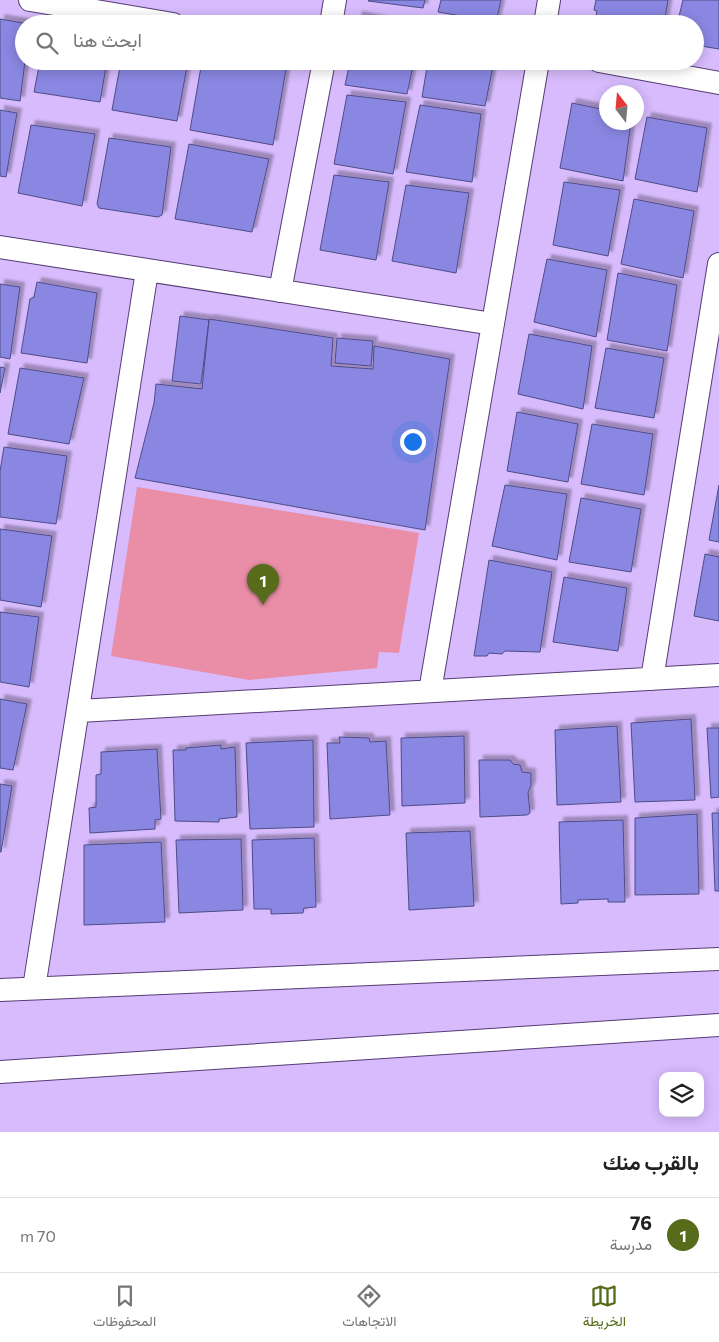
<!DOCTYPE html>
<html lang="ar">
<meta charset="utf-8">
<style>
body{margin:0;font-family:Commissioner,Vazirmatn,sans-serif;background:#f2f2f2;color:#222;direction:rtl}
.controls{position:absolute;right:15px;bottom:15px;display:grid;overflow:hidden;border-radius:10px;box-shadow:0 2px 12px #0003}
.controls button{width:45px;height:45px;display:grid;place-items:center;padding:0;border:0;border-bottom:1px solid #e0e0e0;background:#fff;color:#222;font:25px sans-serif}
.compass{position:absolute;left:599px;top:85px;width:45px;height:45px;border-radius:50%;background:#fff;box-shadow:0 2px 12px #0003;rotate:344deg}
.you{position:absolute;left:412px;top:441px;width:18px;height:18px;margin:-12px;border:4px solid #fff;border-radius:50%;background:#1a73e8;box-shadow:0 0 0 8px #1a73e833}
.badge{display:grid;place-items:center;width:32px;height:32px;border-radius:50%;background:#566c1b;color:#fff;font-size:16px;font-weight:700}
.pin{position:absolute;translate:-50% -41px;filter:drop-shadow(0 1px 2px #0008)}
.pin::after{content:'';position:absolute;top:26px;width:18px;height:15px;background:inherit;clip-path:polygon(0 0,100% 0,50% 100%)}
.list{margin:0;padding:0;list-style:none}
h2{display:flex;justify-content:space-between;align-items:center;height:65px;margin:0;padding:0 20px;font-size:21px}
h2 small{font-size:16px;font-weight:400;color:#767676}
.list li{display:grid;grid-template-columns:32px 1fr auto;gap:15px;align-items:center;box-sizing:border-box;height:75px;padding:0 20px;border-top:1px solid #e0e0e0}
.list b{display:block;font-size:19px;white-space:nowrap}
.list p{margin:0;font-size:16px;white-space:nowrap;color:#767676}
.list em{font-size:16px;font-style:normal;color:#767676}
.icon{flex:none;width:28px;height:28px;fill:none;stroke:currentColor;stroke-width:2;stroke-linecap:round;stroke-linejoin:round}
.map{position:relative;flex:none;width:719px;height:1132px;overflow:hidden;direction:ltr}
.search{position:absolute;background:#fff;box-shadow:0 2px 12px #0003;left:15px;right:15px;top:15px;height:55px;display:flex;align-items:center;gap:12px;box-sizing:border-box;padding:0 18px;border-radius:28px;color:#767676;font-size:19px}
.sheet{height:140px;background:#fff}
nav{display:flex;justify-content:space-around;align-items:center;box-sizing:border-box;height:70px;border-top:1px solid #e0e0e0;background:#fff;font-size:14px;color:#767676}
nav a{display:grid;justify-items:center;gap:2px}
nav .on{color:#566c1b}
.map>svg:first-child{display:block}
.green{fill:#e98ea6}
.building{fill:#8987e1;stroke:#4e4c87;filter:url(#shadow)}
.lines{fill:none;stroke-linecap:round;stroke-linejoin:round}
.street-casing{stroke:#563c74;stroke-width:24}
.street{stroke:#fff;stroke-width:22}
</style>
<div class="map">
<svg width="719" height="1132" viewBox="0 0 719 1132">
<defs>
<filter id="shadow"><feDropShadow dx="4.5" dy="-4.5" stdDeviation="1" flood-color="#0004"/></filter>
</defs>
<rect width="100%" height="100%" fill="#d7bbfd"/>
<path class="green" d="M 137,487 L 419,533 L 399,653 L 379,652 L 377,668 L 249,680 L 111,656 Z"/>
<path class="building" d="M 369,0 L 425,0 L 423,8 L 368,1 Z
M 441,0 L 501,0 L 496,22 L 438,12 Z
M 596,0 L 668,0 L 664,24 L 594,24 L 597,11 L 594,10 Z
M 683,0 L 719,0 L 719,49 L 695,45 L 695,24 L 677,24 Z
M 358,16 L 400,24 L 357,24 Z
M 0,19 L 29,24 L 24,24 L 24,61 L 25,61 L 20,101 L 0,98 Z
M 40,61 L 107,61 L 100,102 L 34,92 Z
M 121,61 L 188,61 L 177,121 L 112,110 Z
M 202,61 L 244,61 L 286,69 L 273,145 L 190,130 Z
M 354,61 L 414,61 L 407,94 L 345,85 L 349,66 L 353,66 Z
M 428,61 L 494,61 L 485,106 L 422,97 Z
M 347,95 L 406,102 L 393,174 L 334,164 Z
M 572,103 L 606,110 L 606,122 L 631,122 L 623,181 L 560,168 Z
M 420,105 L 481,114 L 472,182 L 406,172 Z
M 0,110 L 17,113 L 6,177 L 0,176 Z
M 647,117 L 707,128 L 697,192 L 635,179 Z
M 31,125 L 95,134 L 82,206 L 18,193 Z
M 109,138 L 171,147 L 162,215 L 158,217 L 99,208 L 97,204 Z
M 189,144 L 269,159 L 252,232 L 175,219 Z
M 334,175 L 389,182 L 376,260 L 320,250 Z
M 564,182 L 620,190 L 608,256 L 553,245 Z
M 406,185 L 469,193 L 456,273 L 392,261 Z
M 634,199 L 694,211 L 683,278 L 621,264 Z
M 547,259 L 607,270 L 596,337 L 534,322 Z
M 618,273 L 677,285 L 667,351 L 607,340 Z
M 37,282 L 97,293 L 87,363 L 21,353 L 30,299 L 34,297 Z
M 0,284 L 20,287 L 10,359 L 0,357 Z
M 180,316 L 209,320 L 201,384 L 172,381 Z
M 209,319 L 333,338 L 331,366 L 373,369 L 374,346 L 450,359 L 425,530 L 135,478 L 154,403 L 156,384 L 202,389 Z
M 529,334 L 592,346 L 583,409 L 518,394 Z
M 337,338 L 373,341 L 371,366 L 335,363 Z
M 606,348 L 664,358 L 654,418 L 595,408 Z
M 0,367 L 5,368 L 0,393 Z
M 20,368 L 84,378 L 69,444 L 8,434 Z
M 517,412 L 578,424 L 568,482 L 507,471 Z
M 592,424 L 653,434 L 644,495 L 581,484 Z
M 4,447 L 67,456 L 56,524 L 0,517 L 0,471 Z
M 505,485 L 567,494 L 557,560 L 492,546 Z
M 719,485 L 719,542 L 709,540 Z
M 581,498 L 641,509 L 631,572 L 569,562 Z
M 0,529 L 52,536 L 41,607 L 0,600 Z
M 705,554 L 719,557 L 719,621 L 694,616 Z
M 489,560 L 552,572 L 540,652 L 505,651 L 502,654 L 489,653 L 487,656 L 474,656 Z
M 564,577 L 627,588 L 618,651 L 553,642 Z
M 0,612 L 39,617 L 29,687 L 0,682 Z
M 0,699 L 27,704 L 13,770 L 0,768 Z
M 691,719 L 695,800 L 635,802 L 631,723 Z
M 617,726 L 621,802 L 557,805 L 555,730 Z
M 707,728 L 719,728 L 719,797 L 711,798 Z
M 464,736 L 465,803 L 402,806 L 401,738 Z
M 339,737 L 369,738 L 370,742 L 386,741 L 390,815 L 330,819 L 327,743 L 340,743 Z
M 313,740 L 314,827 L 250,829 L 246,743 Z
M 221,745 L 221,749 L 235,747 L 237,817 L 219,819 L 219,822 L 175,821 L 173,750 L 186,750 L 186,748 Z
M 157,749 L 161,819 L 155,820 L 155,829 L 90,833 L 89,808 L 96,807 L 96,775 L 101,774 L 101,752 Z
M 479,760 L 510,760 L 513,764 L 520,765 L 522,772 L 531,773 L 531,786 L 528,792 L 530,813 L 527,815 L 480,817 Z
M 0,784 L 12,786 L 1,852 L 0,852 Z
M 712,813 L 719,813 L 719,891 L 715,891 Z
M 697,814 L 699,894 L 635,895 L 635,818 Z
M 623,820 L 625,902 L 608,902 L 608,899 L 578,900 L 578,903 L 561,904 L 559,822 Z
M 470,831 L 474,906 L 409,910 L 406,833 Z
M 314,838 L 316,907 L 304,908 L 303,913 L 271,914 L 271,909 L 254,909 L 252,840 Z
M 241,839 L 243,910 L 179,913 L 176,840 Z
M 161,842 L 165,922 L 84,925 L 84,845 Z"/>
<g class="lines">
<defs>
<path id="street" d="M 30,0 L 173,24
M 331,24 L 335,0
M 545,24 L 549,0
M 599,61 L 719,83
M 0,247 L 493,324
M 280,291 L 324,61
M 652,679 L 719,264
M 430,691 L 538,61
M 79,711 L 719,675
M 34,988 L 147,271
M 0,990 L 719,959
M 0,1072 L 719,1025"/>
</defs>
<use href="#street" class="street-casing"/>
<use href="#street" class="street"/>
</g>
</svg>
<div class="controls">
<button><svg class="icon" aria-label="layers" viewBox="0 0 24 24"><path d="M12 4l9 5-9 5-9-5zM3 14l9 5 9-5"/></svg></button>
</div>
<svg class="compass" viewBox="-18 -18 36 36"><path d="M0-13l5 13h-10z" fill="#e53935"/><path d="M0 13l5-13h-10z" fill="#767676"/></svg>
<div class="you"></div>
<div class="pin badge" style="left:263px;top:605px">1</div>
<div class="search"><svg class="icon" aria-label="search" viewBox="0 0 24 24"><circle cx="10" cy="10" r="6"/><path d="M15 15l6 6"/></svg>ابحث هنا</div>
</div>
<section class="sheet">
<h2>بالقرب منك<small></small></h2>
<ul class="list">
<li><span class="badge">1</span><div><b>76</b><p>مدرسة</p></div><em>70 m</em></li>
</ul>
</section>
<nav>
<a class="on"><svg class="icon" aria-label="map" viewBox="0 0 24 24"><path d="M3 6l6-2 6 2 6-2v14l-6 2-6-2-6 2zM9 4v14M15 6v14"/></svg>الخريطة</a>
<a><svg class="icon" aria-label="directions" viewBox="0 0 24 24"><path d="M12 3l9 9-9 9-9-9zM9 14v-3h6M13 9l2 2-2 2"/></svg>الاتجاهات</a>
<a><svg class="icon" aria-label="saved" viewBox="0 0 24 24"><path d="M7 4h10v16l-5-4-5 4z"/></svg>المحفوظات</a>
</nav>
